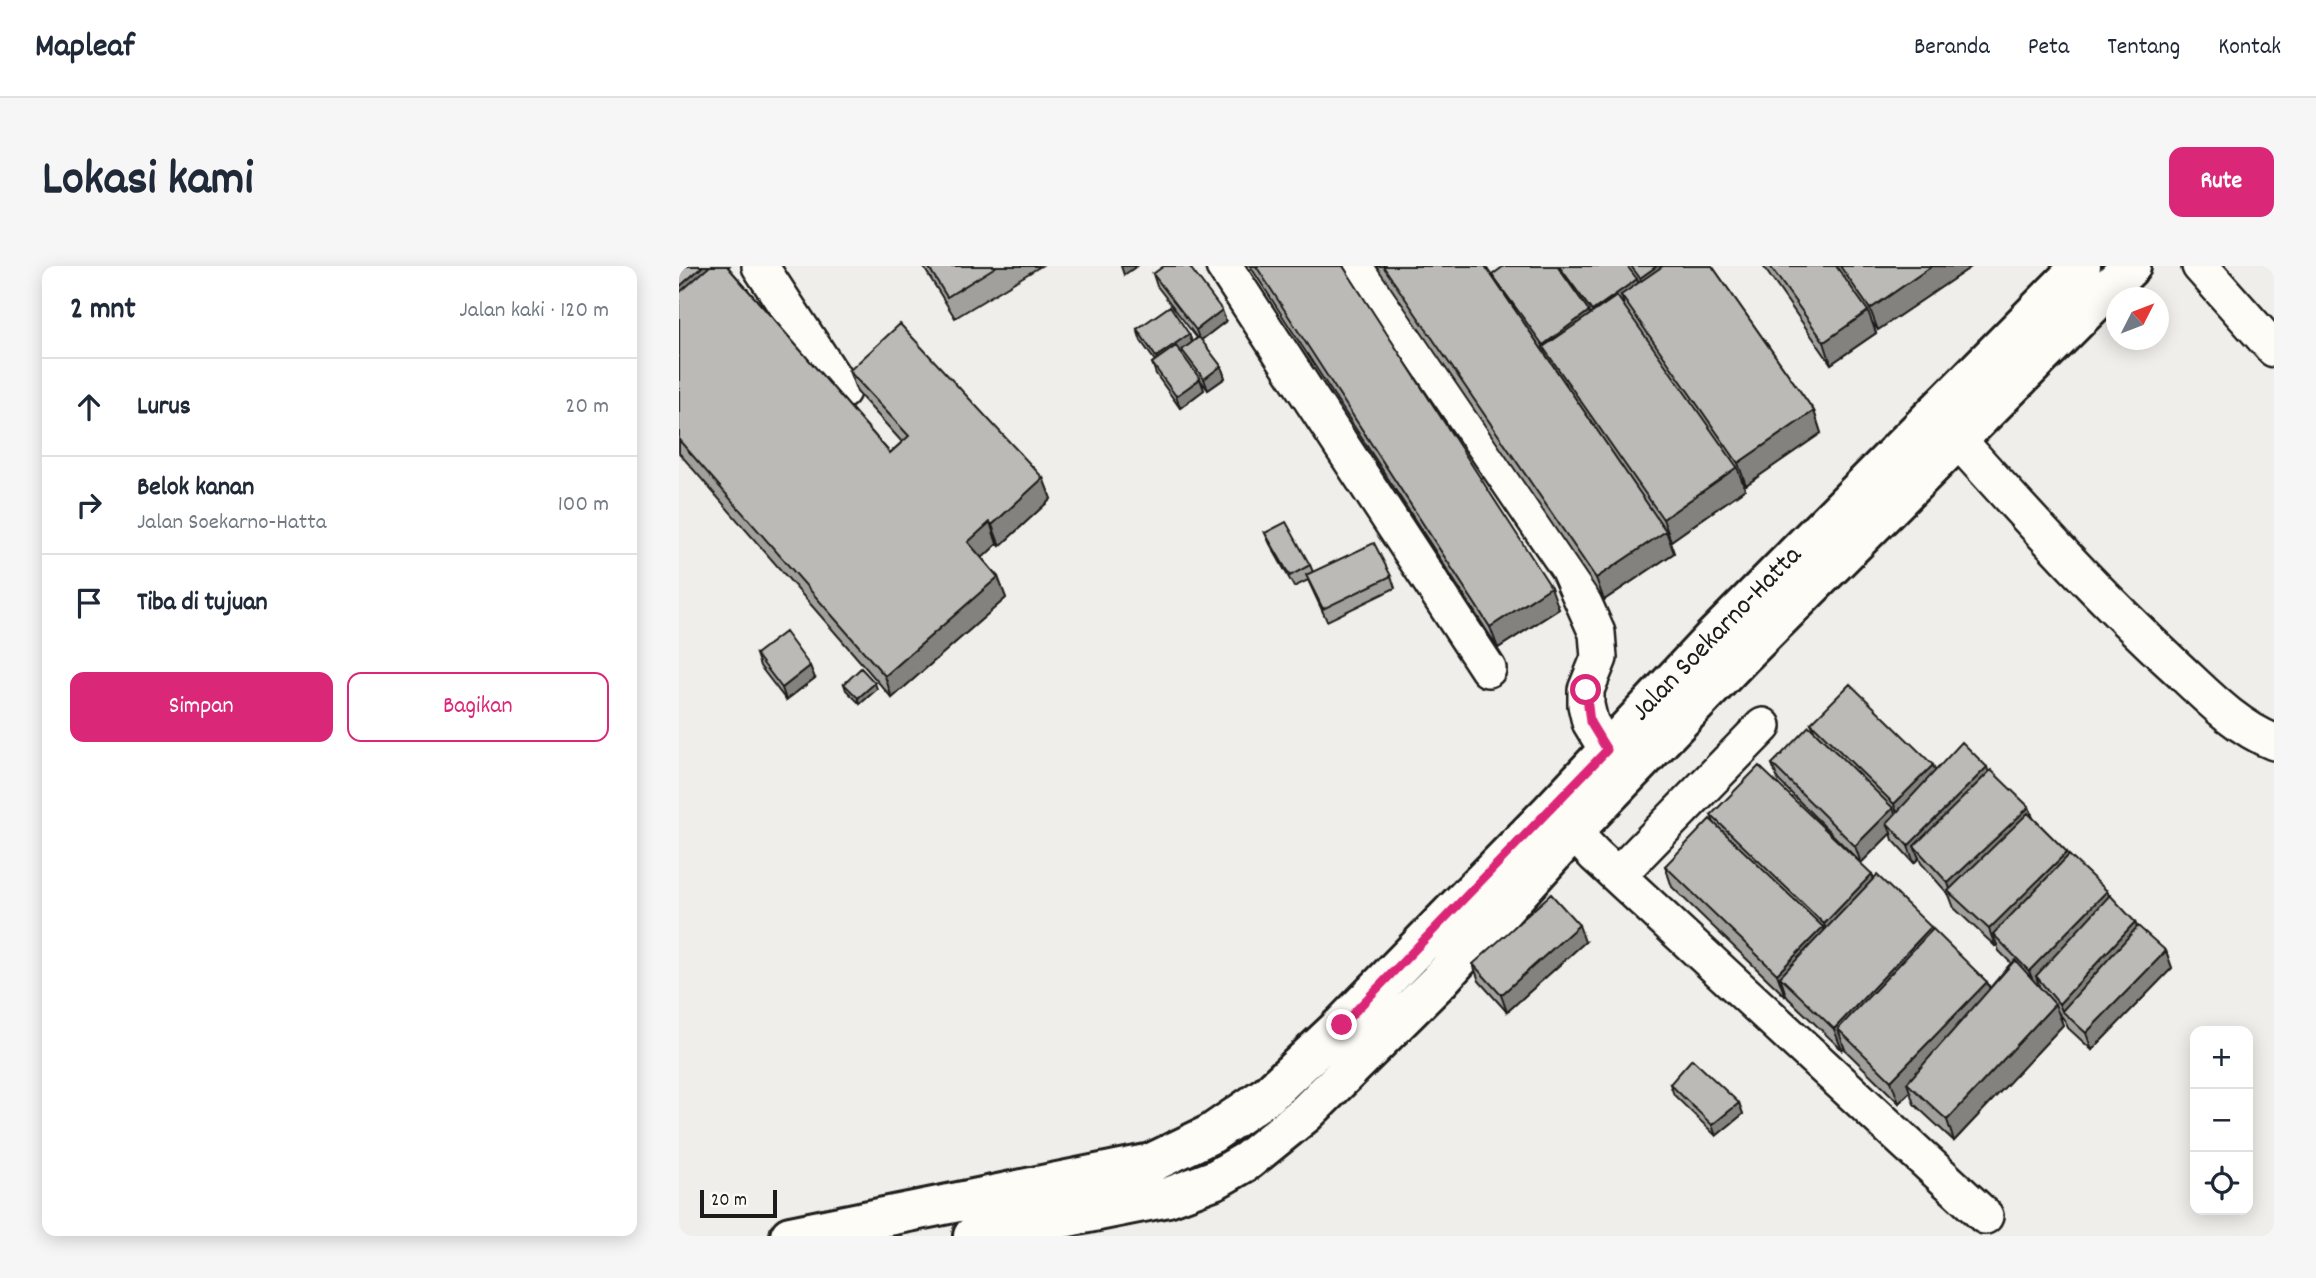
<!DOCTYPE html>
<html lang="id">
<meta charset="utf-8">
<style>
body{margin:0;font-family:Dekko,sans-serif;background:#f6f6f7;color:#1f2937}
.controls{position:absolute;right:21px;bottom:21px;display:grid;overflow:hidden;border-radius:14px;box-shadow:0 4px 18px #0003}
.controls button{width:63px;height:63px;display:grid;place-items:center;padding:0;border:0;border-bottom:2px solid #e0e1e3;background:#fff;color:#1f2937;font:35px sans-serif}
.compass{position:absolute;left:1427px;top:21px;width:63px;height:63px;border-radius:50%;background:#fff;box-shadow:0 4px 18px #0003;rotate:48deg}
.scale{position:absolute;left:21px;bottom:18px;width:77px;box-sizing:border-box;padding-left:7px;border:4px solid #1c1c1c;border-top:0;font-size:19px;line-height:24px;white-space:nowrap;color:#1c1c1c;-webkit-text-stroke:5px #fdfcf7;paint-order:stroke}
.stop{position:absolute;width:21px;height:21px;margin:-16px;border:5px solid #db2777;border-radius:50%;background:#fff}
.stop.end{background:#db2777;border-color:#fff;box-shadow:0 2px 7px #0008}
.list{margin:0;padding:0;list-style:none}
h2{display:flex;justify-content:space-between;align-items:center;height:91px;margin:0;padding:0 28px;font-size:30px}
h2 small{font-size:23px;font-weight:400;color:#747a83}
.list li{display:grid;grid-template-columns:46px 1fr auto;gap:21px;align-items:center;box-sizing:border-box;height:98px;padding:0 28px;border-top:2px solid #e0e1e3}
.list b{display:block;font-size:26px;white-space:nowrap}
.list p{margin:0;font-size:23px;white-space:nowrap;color:#747a83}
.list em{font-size:23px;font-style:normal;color:#747a83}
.actions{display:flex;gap:14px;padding:21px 28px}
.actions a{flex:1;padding:16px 0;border:2px solid #db2777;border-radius:14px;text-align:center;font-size:24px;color:#db2777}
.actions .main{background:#db2777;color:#fff}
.icon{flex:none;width:38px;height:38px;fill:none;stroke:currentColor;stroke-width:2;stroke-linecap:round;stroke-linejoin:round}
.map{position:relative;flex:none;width:1595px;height:970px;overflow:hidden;border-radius:14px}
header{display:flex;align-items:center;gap:42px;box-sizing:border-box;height:98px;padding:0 35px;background:#fff;border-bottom:2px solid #e0e1e3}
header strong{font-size:33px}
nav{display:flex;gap:38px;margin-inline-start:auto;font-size:24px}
.intro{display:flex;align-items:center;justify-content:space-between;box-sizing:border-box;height:168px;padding:0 42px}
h1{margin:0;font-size:49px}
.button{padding:18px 32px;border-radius:14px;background:#db2777;color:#fff;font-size:24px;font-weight:700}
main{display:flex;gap:42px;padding:0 42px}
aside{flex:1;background:#fff;border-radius:14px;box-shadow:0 4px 18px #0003}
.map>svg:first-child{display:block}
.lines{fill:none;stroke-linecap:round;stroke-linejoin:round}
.minor-casing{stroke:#1c1c1c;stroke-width:40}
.major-casing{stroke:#1c1c1c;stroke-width:44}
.minor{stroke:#fdfcf7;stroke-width:35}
.major{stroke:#fdfcf7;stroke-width:38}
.wall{fill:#a1a09d;stroke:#1c1c1c;stroke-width:2}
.shaded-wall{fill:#83827f;stroke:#1c1c1c;stroke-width:2}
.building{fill:#bbbab6;stroke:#1c1c1c;stroke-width:2}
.route{stroke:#db2777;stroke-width:9}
.labels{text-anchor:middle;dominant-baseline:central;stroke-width:6;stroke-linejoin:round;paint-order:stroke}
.street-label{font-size:28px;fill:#1c1c1c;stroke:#fdfcf7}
</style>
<header>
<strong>Mapleaf</strong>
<nav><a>Beranda</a><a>Peta</a><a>Tentang</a><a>Kontak</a></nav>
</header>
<div class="intro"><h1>Lokasi kami</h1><a class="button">Rute</a></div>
<main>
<aside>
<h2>2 mnt<small>Jalan kaki · 120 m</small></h2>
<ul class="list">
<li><svg class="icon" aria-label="ahead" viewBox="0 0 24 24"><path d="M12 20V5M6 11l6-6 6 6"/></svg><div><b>Lurus</b></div><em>20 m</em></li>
<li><svg class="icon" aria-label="right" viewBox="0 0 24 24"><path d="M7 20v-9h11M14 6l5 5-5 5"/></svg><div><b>Belok kanan</b><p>Jalan Soekarno-Hatta</p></div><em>100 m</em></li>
<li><svg class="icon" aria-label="arrive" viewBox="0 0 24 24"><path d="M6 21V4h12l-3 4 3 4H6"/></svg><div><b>Tiba di tujuan</b></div></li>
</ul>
<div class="actions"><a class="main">Simpan</a><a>Bagikan</a></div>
</aside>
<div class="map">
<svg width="1595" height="970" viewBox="0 0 1595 970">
<rect width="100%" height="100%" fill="#f0eeea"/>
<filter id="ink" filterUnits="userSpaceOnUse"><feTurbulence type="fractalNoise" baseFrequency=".0143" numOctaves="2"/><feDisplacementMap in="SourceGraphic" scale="14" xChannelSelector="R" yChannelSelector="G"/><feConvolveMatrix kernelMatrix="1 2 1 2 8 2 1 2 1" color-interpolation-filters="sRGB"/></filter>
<g filter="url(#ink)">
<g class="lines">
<defs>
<path id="minor" d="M 81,0 L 163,125
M 545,0 L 809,403
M 683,0 L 889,302 L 918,367 L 920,392 L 907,424 L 907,439 L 911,456 L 928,484
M 1521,0 L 1595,83
M 1280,175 C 1350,253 1421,331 1498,402 C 1528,430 1557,461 1595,476
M 894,566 L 916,589 L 1306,950
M 939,609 L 1084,460"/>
<path id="major" d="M 111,970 L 472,897 L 532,868 L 590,828 L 663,759 L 871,546 L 1033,373 L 1402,0
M 294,970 L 489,931 L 537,913 L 568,895 L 626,848 L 760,715 L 894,566 L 1063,390 L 1452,0"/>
</defs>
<use href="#minor" class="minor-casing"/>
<use href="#major" class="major-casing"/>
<use href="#minor" class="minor"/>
<use href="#major" class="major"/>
</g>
<path class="wall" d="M 0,0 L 50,0 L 49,1 L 211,187 L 223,176 L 178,126 L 170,105 L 364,212 L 372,233 L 321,280 L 318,278 L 303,292 L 319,311 L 327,332 L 213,432 L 0,187 Z
M 244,0 L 362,0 L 276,52 Z
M 571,0 L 664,0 L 880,343 L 819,382 Z
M 697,0 L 806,0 L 814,12 L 825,0 L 1033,0 L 1135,145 L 1142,167 L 1067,219 L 1062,211 L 1066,223 L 992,275 L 989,270 L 995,287 L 925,334 Z
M 1084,0 L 1292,0 L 1292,1 L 1199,64 L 1193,56 L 1197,67 L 1152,98 Z
M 474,8 L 547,55 L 522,74 L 542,100 L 546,112 L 529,124 L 520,112 L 525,124 L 501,142 L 477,108 L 473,97 L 476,95 L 462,75 L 458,63 L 510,68 L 513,76 L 518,72 L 478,20 Z
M 586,267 L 631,299 L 634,306 L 712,310 L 716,322 L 648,355 L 629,314 L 615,321 L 591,278 Z
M 77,388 L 136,412 L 107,434 L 81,400 Z
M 165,418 L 198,423 L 181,438 L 167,424 Z
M 1132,457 L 1254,499 L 1256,505 L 1310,507 L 1350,541 L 1354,552 L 1388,586 L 1390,590 L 1428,625 L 1430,630 L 1456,656 L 1458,662 L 1487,685 L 1493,702 L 1413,784 L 1389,762 L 1386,755 L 1380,747 L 1384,759 L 1275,875 L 1235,838 L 1231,826 L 1220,837 L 1167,785 L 1165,781 L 1163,784 L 1109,732 L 1107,729 L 1106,730 L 993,621 L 986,600 L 1035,557 L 1032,549 L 1193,608 L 1195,613 L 1253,664 L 1308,716 L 1311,722 L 1332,697 L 1320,685 L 1318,679 L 1316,680 L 1275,642 L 1270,629 L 1242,597 L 1240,592 L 1235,597 L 1214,574 L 1212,567 L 1182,597 L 1099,514 L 1093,498 L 1135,464 Z
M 906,676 L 828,746 L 800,715 L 794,698 Z
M 991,818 L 1060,837 L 1064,848 L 1037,870 L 995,829 Z"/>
<path class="shaded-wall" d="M 24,0 L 50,0 L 0,43 L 0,21 Z
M 442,0 L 458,0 L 445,9 Z
M 978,0 L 1008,0 L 967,29 L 961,12 Z
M 1253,0 L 1292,1 L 1199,64 L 1191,43 Z
M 958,13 L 964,30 L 942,29 L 946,42 L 919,62 L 913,45 Z
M 543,44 L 547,55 L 521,75 L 517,64 Z
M 910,45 L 916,62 L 865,82 L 864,79 Z
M 1189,45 L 1197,67 L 1152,98 L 1145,76 Z
M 510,68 L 514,79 L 503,84 L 504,86 L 481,102 L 477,91 Z
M 542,100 L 546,112 L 529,124 L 525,113 Z
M 521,113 L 525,124 L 501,142 L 497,130 Z
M 1135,145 L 1142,167 L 1067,219 L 1059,197 Z
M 1058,201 L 1066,223 L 992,275 L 984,253 Z
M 364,212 L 372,233 L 321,280 L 313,259 Z
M 311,256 L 318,278 L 297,298 L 289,276 Z
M 987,265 L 995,287 L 925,334 L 917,312 Z
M 319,311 L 327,332 L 213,432 L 206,410 Z
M 872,321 L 880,343 L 819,382 L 811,361 Z
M 131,400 L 136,412 L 107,434 L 103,422 Z
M 196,417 L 198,423 L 181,438 L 179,432 Z
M 1254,499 L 1260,516 L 1221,555 L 1215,538 Z
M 1308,501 L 1314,518 L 1235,580 L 1240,592 L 1235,597 L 1229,580 Z
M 1350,541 L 1356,558 L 1273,629 L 1269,617 Z
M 1214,542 L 1220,559 L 1208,557 L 1212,567 L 1182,597 L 1176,580 Z
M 1388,586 L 1394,602 L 1314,668 L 1318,679 L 1316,680 L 1310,663 Z
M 1193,608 L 1201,630 L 1153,679 L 1145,658 Z
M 1428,625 L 1435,642 L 1357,710 L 1360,719 L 1357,722 L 1350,705 Z
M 1456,656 L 1462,673 L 1383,745 L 1380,738 Z
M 900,659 L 906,676 L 828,746 L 822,729 Z
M 1144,661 L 1152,682 L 1101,711 L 1107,729 L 1106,730 L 1098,708 Z
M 1252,661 L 1260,683 L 1159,763 L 1165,781 L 1163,784 L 1155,763 Z
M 1487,685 L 1493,702 L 1413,784 L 1407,767 Z
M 1308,716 L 1316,737 L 1228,817 L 1231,826 L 1220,837 L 1212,815 Z
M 1376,738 L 1384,759 L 1275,875 L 1268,854 Z
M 1060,837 L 1064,848 L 1037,870 L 1033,859 Z"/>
<path class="building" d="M 0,0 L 24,0 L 0,21 Z
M 31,0 L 48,0 L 211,187 L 230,170 L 170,105 L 221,58 L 364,212 L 313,259 L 311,256 L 289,276 L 319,311 L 206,410 L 0,174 L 0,27 Z
M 249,0 L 318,0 L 268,31 Z
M 485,0 L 510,0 L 543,44 L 517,64 L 474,8 Z
M 577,0 L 664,0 L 872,321 L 811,361 Z
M 704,0 L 806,0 L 987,265 L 917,312 Z
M 825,0 L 878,0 L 910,45 L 864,79 L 813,9 Z
M 880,0 L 948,0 L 958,13 L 913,45 Z
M 952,0 L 978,0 L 961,12 Z
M 984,0 L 1033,0 L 1135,145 L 1059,197 L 942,29 Z
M 1091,0 L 1157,0 L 1189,45 L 1145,76 Z
M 1161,0 L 1253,0 L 1191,43 Z
M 938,30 L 1058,201 L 984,253 L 864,81 Z
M 491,40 L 510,68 L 477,91 L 458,63 Z
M 520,71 L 542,100 L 525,113 L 503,84 Z
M 497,80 L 521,113 L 497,130 L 473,97 Z
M 607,256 L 631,299 L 611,310 L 586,267 Z
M 695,277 L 712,310 L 644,343 L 627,309 Z
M 106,366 L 131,400 L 103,422 L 77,388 Z
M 182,402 L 196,417 L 179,432 L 165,418 Z
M 1171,418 L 1254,499 L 1215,538 L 1132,457 Z
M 1130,460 L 1214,542 L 1176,580 L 1093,498 Z
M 1283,476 L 1308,501 L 1229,580 L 1208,557 Z
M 1080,500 L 1193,608 L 1145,658 L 1032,549 Z
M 1312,504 L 1350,541 L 1269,617 L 1235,580 Z
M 1349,547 L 1388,586 L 1310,663 L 1269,625 Z
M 1031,553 L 1144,661 L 1098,708 L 986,600 Z
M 1390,589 L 1428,625 L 1350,705 L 1314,668 Z
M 1198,609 L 1252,661 L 1155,763 L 1101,711 Z
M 872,628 L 900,659 L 822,729 L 794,698 Z
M 1431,629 L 1456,656 L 1380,738 L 1357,710 Z
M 1459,660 L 1487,685 L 1407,767 L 1383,745 Z
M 1254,663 L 1308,716 L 1212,815 L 1159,763 Z
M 1336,694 L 1376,738 L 1268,854 L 1228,817 Z
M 1013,793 L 1060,837 L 1033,859 L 991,818 Z"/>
</g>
<g class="lines" filter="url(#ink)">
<path class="route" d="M 663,759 L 928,484 L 911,456 L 907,424"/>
</g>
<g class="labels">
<g class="street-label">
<text transform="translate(1039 369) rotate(-46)">Jalan Soekarno-Hatta</text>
</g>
</g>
</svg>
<div class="controls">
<button>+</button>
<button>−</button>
<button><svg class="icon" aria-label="locate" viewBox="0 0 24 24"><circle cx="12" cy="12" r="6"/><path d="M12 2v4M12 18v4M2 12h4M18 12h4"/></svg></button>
</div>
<svg class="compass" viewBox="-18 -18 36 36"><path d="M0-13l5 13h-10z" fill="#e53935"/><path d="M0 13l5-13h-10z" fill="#747a83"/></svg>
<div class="scale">20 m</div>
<div class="stop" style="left:907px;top:424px"></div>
<div class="stop end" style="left:663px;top:759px"></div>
</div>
</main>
